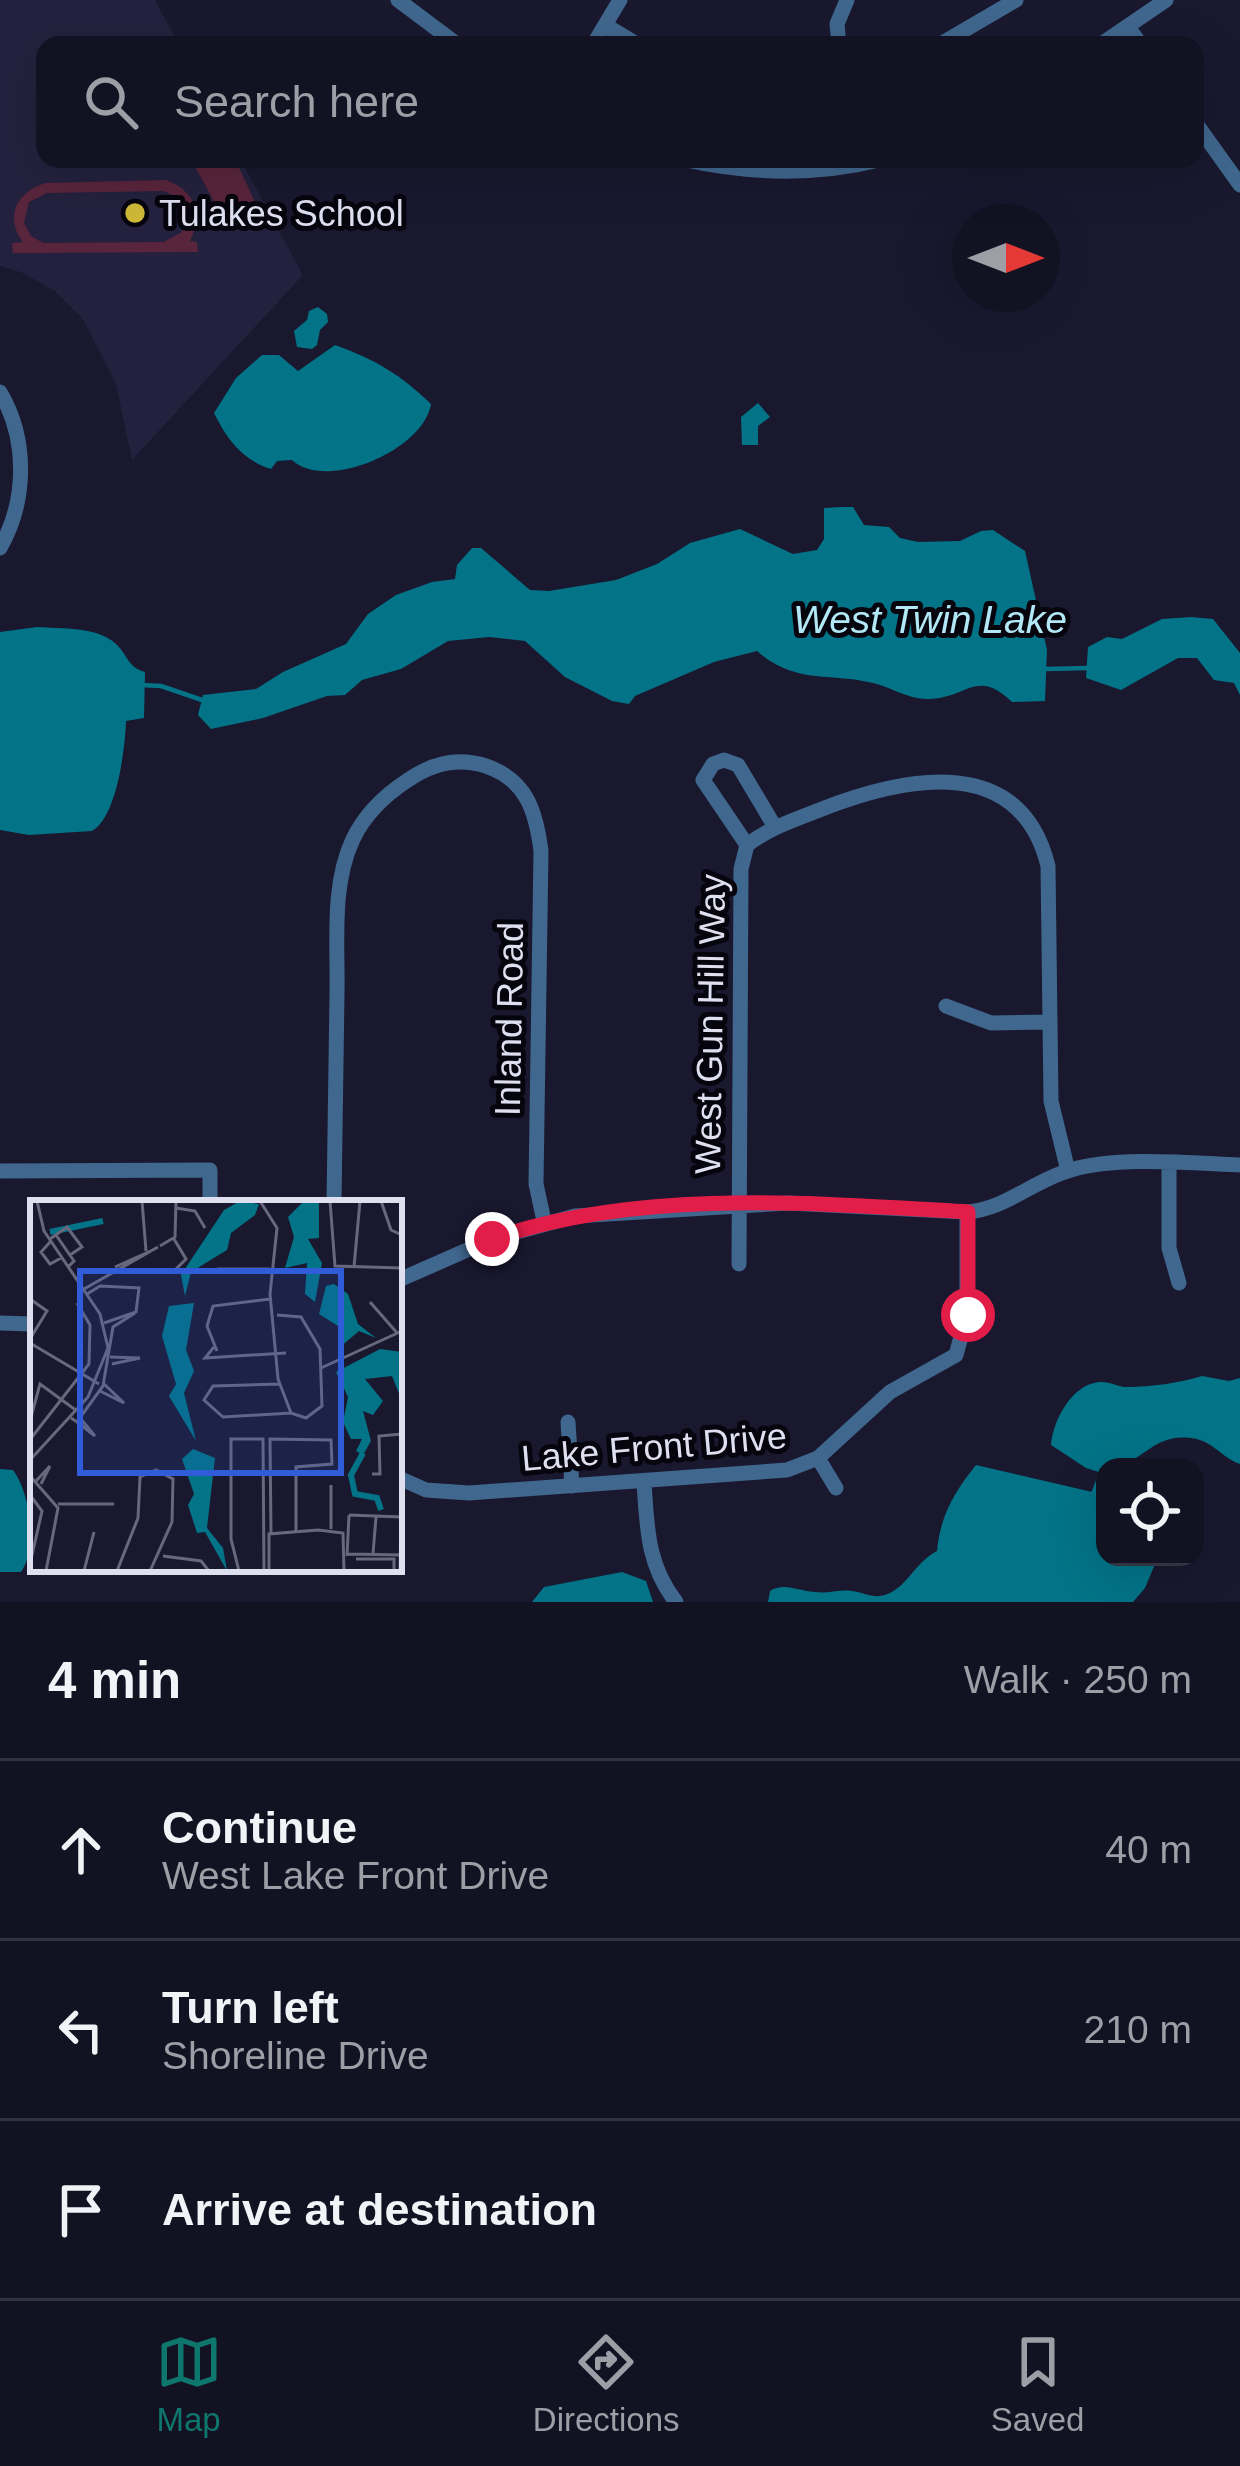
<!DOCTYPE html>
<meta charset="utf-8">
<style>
body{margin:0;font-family:Helvetica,sans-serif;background:#1c1b2b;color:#f1f3f6}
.controls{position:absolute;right:36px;bottom:36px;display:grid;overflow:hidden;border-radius:24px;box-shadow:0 12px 48px #0002}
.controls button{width:108px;height:108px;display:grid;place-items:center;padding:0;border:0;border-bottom:3px solid #323241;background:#131223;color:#f1f3f6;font:60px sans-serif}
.compass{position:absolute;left:952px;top:204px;width:108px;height:108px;border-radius:50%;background:#131223;box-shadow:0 12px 48px #0002;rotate:90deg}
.stop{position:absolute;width:36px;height:36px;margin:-27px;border:9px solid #e11d48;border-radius:50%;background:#fff}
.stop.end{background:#e11d48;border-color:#fff;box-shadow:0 3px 12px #0008}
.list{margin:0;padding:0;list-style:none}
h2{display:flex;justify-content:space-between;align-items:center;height:156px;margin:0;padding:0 48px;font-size:51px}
h2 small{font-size:39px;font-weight:400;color:#9d9ea6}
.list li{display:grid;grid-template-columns:78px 1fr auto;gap:36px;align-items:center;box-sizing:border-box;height:180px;padding:0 48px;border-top:3px solid #323241}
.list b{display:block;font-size:45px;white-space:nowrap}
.list p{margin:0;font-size:39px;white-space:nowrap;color:#9d9ea6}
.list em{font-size:39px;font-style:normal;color:#9d9ea6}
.icon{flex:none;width:66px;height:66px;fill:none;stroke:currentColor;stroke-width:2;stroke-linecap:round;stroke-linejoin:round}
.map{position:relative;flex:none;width:1240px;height:1602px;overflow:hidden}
.search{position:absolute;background:#131223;box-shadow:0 12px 48px #0002;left:36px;right:36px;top:36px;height:132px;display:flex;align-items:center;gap:30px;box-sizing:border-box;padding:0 42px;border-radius:24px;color:#9d9ea6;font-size:45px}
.sheet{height:696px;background:#131223}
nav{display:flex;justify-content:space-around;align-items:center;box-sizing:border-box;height:168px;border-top:3px solid #323241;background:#131223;font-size:33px;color:#9d9ea6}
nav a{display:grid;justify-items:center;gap:6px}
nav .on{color:#0f766e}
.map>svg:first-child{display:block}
.built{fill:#23213d}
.green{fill:#59253c;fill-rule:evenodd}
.water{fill:#037387}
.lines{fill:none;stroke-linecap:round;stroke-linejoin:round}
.stream{stroke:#037387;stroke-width:4.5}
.minor{stroke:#40678e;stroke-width:15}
.route{stroke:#e11d48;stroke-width:15}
.poi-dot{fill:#ceb837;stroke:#06050e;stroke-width:4.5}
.labels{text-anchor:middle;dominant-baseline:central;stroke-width:10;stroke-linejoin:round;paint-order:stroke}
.poi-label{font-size:36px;fill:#dedfef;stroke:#06050e;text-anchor:start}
.street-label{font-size:36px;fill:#dedfef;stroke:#06050e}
.water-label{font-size:39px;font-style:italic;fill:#b2e7f5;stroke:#06050e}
.inset-river{fill:none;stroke:#037387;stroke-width:6}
.inset-road{fill:none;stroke:#68687c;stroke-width:3}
.view{fill:#305cda;fill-opacity:0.15;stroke:#305cda;stroke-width:6}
.inset-edge{fill:none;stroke:#dedfef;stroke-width:6}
</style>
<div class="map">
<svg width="1240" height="1602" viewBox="0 0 1240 1602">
<rect width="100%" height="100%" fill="#19182f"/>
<path class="built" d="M 0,0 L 155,0 L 179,45 L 45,45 L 45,159 L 240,159 L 303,275 L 132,460 L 116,384 L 83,319 L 55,291 L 23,273 L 0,266 Z"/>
<path class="green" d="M 191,159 L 235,159 L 256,204 L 223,218 Z
M 166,180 C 195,191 204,213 190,241 L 197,242 L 198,252 L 13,253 L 12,243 L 23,242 C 4,217 17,191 46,183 ZM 164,191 L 180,199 L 187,212 L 182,232 L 164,242 L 43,243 L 31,236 L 24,223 L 29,202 L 47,193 Z"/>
<path class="water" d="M 318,307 L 327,314 L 328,322 L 320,330 L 317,345 L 312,349 L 297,347 L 294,331 L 307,320 L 309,311 Z
M 335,345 C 376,360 400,374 431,404 C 424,450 326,492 292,460 L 277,461 L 271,469 C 242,460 227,439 214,413 L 236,378 L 262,355 L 279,355 L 298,371 Z
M 758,403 L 770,417 L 758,426 L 758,445 L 742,445 L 741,417 Z
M 841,507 L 853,507 L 864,525 L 889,527 L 900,538 L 918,542 L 960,541 L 981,531 L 993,530 L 1025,551 L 1047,650 L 1045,701 L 1012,702 C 976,667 968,699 926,699 C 906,698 890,687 873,683 C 830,672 796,685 757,651 L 714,662 L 635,696 L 629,704 L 612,701 L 565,677 L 525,641 L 489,637 L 448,641 L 401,669 L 362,680 L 345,695 L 327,696 L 263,718 L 211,729 L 198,715 L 203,695 L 256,689 L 283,672 L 346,644 L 368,614 L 396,595 L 432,582 L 455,579 L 457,565 L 472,548 L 481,548 L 530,590 L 549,591 L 616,580 L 657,564 L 690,543 L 740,529 L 793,554 L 817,550 L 824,539 L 824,508 Z
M 1191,617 L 1213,619 L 1240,653 L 1240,695 L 1234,683 L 1214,680 L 1197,658 L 1178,658 L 1121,690 L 1086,678 L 1088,647 L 1107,637 L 1122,639 L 1162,619 Z
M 37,627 C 61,629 97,626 116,644 C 128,655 127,667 145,672 L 144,718 L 126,721 C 125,749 117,817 92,831 L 29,835 L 0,830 L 0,632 Z
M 1202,1376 L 1229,1381 L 1240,1378 L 1240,1464 C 1222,1458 1212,1440 1191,1438 C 1150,1433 1143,1467 1105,1467 L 1105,1474 L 1086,1468 L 1051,1445 C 1053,1421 1071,1385 1099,1382 C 1109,1381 1118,1387 1127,1387 C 1151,1387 1179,1383 1202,1376 Z
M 976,1465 L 1105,1495 L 1105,1557 L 1158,1557 L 1145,1588 L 1133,1602 L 768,1602 L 770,1591 C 784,1582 798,1591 815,1592 C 827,1594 840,1589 852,1591 C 862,1592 870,1597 880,1596 C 906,1592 912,1564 937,1551 C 940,1516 955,1491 976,1465 Z
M 0,1469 L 13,1470 C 30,1492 38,1548 21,1572 L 0,1572 Z
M 622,1572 L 646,1581 L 653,1602 L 532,1602 L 544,1587 Z"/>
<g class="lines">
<path class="stream" d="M 1046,669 L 1088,668
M 141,685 L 161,686 L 205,701
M 1093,1494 L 1102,1471"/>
<path class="minor" d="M 398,0 L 458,45
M 605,25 L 638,45
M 1128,27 L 1141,45
M 593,45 L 620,0
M 839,45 L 837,24 L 847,0
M 939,45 L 1016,0
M 1100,45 L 1166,0
M 1195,122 L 1240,185
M 682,159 C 748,174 817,176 883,159
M 0,392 C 28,439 27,501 0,548
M 747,845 C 769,828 796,819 822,809 C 904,777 1020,752 1048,866 L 1051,1101 L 1068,1171
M 747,845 L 703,780 L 713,764 L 724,760 L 738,765 L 775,827
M 946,1006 L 991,1023 L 1049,1022
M 1169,1164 L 1169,1248 L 1179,1283
M 0,1171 L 210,1170 L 210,1203
M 334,1203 C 335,1133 336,1063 337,993 C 338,943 331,886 353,839 C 365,814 385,795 408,780 C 431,764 458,757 486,766 C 527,780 536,812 541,851 L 536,1184 L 544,1221
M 739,1264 L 741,869 L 747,845
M 399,1280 L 492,1239 L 575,1216 L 788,1203 L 967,1212 C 1006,1209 1034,1180 1071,1170 C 1117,1156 1191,1163 1240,1165
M 0,1323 L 33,1324
M 568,1422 L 572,1486
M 818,1458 L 836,1488
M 399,1478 L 426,1490 L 469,1493 L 787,1470 L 818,1458 L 890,1392 L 956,1355 L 967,1315 L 967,1212
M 644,1482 C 647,1527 647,1565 676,1602"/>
</g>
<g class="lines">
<path class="route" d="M 492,1239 C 639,1188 814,1203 968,1212 L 968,1315"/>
</g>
<circle class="poi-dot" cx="135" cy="213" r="12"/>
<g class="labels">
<g class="poi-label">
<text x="159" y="213">Tulakes School</text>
</g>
<g class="street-label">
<text transform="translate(509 1019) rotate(-89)">Inland Road</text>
<text transform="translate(710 1024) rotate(-89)">West Gun Hill Way</text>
<text transform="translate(654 1447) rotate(-5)">Lake Front Drive</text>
</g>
<g class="water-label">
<text x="930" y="619">West Twin Lake</text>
</g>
</g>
<g transform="translate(30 1200)">
<rect width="372" height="372" fill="#19182f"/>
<path d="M 210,1 L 229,4 L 225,15 L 201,33 L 197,50 L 161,72 L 155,96 L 151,75 L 194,10 ZM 274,1 L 289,1 L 289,38 L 278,39 L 292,63 L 285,102 L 275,94 L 277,63 L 255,68 L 264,37 L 258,17 ZM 304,84 L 318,94 L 328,124 L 346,138 L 329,131 L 309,148 L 308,126 L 289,114 L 296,86 ZM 164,103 L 156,150 L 164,171 L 154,193 L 166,241 L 139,196 L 146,184 L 132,136 L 139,106 ZM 350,149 L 372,152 L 372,201 L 362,176 L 335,179 L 353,201 L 343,215 L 333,211 L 341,241 L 333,255 L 326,251 L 332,239 L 321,239 L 313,222 L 318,197 L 306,172 ZM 163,249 L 185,258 L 177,328 L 193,348 L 197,371 L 175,332 L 167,333 L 158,305 L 164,294 L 152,259 Z" fill="#037387"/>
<path class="inset-river" d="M 20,32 L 73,21M 333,253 L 321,275 L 325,294 L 347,298 L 351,310"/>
<path class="inset-road" d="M 112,1 L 116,51M 230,1 L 247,28 L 240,94 L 248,179 L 261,213M 300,1 L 305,66 L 372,68M 351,1 L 361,30 L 372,35M 146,8 L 165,11 L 175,28M 26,35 L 44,61 L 39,66M 20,39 L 37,27 L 52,47 L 40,55M 144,39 L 156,59 L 145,70M 21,41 L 11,52 L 20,64 L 31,58M 130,46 L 145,37 L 146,1M 85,67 L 125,49M 324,67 L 330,1M 187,69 L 240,69M 54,89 L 128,47M 57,94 L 70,86 L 109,88 L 106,112 L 74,123M 0,99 L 17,111 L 0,139M 340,102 L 368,134M 247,115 L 271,117 L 290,149 L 292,206 L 276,218 L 261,213M 0,143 L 69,184M 184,147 L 175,158 L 256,153M 187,151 L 177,126 L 183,106 L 240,99M 80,157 L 110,158 L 82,164M 291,168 L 372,131M 249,184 L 183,186 L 174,200 L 193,217 L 261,213M 70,191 L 94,203 L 74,184M 41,218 L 47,222 L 73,186 L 83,127 L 105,113M 0,221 L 10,184 L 47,211M 47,222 L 65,236 L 50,218M 2,237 L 59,164 L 60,125 L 47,103M 0,260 L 58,197 L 78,148 L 70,114 L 14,31 L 7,1M 342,274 L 350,274 L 349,236 L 372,234M 0,276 L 28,308 L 16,371M 6,281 L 20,266 L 11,284M 301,285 L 301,329M 0,295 L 12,311 L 0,364M 28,304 L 84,304M 319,315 L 371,317 L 370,371M 241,334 L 240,239 L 301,240 L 302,264 L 266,267 L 266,334M 318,354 L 372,355M 343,354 L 346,317M 133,356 L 171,361 L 179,371M 317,356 L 319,315M 326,359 L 364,359 L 364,371M 54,371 L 64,332M 87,371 L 108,318 L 110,277 L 126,270 L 143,279 L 142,322 L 120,371M 209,371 L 201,339 L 201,239 L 233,239 L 234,371M 239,371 L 239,334 L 288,330 L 313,333 L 314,371"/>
<path class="view" d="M 50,71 L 311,71 L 311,273 L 50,273 Z"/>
<rect width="372" height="372" class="inset-edge"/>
</g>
</svg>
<div class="controls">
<button><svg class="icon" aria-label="locate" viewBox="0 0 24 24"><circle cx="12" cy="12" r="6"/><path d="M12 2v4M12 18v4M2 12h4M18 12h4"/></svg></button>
</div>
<svg class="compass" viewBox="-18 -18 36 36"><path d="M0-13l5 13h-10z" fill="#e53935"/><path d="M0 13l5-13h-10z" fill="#9d9ea6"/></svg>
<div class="stop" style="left:968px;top:1315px"></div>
<div class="stop end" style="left:492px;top:1239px"></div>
<div class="search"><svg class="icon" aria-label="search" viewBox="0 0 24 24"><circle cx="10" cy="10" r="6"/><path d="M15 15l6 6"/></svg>Search here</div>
</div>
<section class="sheet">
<h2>4 min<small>Walk · 250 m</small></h2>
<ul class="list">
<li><svg class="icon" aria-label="ahead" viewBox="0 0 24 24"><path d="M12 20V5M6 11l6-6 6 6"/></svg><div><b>Continue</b><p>West Lake Front Drive</p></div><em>40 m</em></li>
<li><svg class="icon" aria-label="left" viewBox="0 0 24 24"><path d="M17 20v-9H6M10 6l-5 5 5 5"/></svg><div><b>Turn left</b><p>Shoreline Drive</p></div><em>210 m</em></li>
<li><svg class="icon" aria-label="arrive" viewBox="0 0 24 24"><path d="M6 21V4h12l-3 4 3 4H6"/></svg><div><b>Arrive at destination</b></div></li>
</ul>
</section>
<nav>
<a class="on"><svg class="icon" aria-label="map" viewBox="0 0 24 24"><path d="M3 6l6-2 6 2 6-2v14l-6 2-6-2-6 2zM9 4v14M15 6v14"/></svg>Map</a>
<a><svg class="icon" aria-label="directions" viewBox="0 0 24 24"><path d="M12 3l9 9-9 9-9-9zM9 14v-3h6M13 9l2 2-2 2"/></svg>Directions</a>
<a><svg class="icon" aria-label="saved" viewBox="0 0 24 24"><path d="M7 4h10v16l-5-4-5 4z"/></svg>Saved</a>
</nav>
